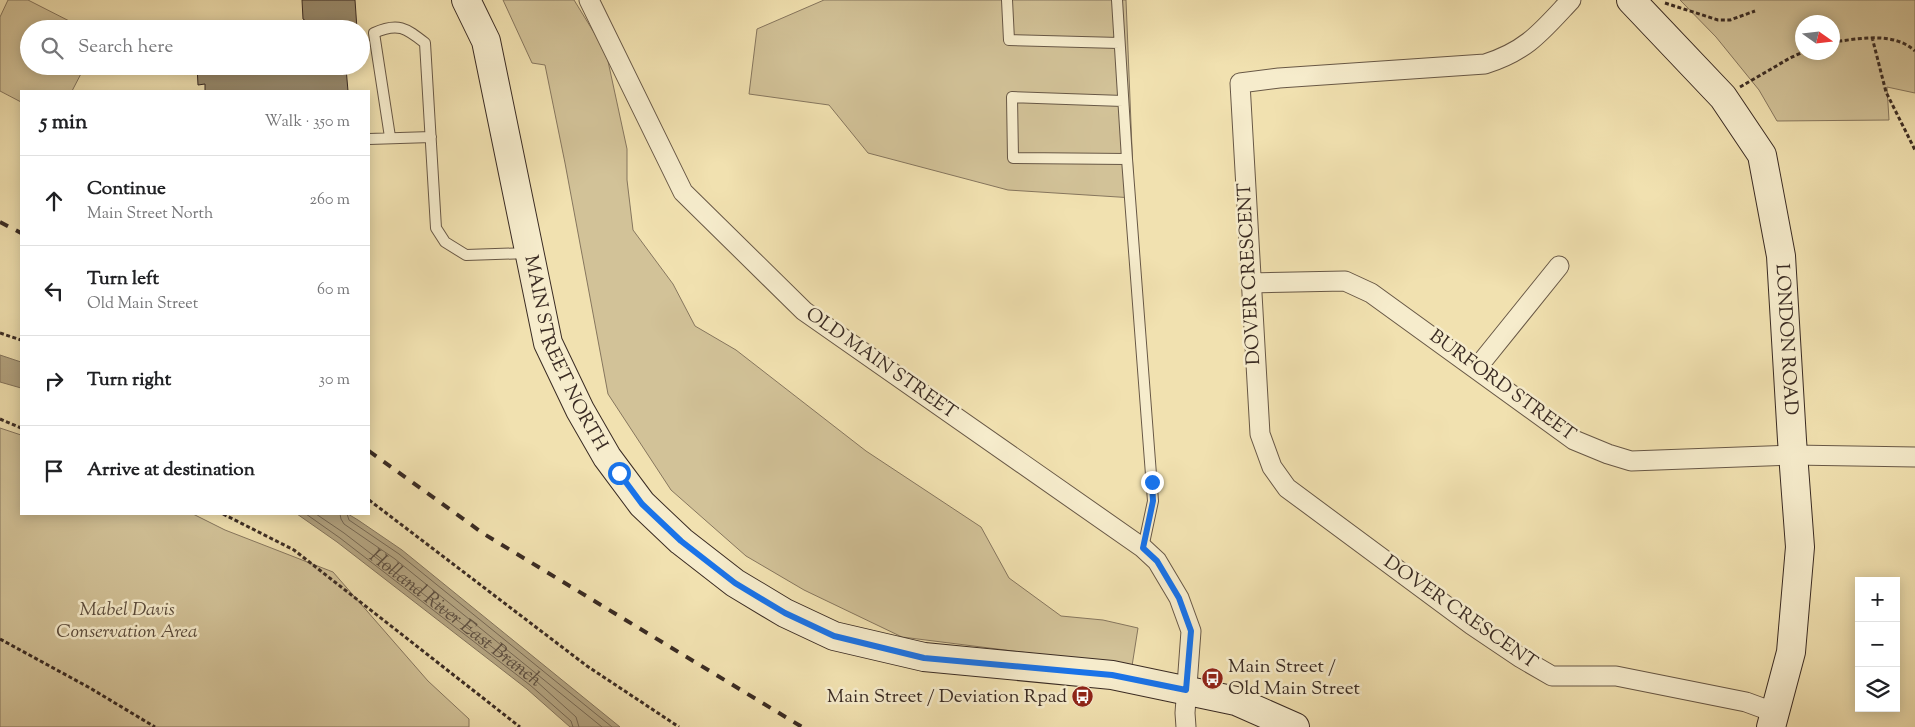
<!DOCTYPE html>
<meta charset="utf-8">
<style>
body{margin:0;font-family:"Sorts Mill Goudy",serif;background:#f2f2f2;color:#202124}
.controls{position:absolute;right:15px;bottom:15px;display:grid;overflow:hidden;border-radius:0px;box-shadow:0 2px 12px #0003}
.controls button{width:45px;height:45px;display:grid;place-items:center;padding:0;border:0;border-bottom:1px solid #e0e0e0;background:#fff;color:#202124;font:25px sans-serif}
.compass{position:absolute;left:1795px;top:15px;width:45px;height:45px;border-radius:50%;background:#fff;box-shadow:0 2px 12px #0003;rotate:104deg}
.stop{position:absolute;width:15px;height:15px;margin:-11px;border:4px solid #1a73e8;border-radius:50%;background:#fff}
.stop.end{background:#1a73e8;border-color:#fff;box-shadow:0 1px 5px #0008}
.list{margin:0;padding:0;list-style:none}
h2{display:flex;justify-content:space-between;align-items:center;height:65px;margin:0;padding:0 20px;font-size:21px}
h2 small{font-size:16px;font-weight:400;color:#757577}
.list li{display:grid;grid-template-columns:32px 1fr auto;gap:15px;align-items:center;box-sizing:border-box;height:90px;padding:0 20px;border-top:1px solid #e0e0e0}
.list b{display:block;font-size:19px;white-space:nowrap}
.list p{margin:0;font-size:16px;white-space:nowrap;color:#757577}
.list em{font-size:16px;font-style:normal;color:#757577}
.icon{flex:none;width:28px;height:28px;fill:none;stroke:currentColor;stroke-width:2;stroke-linecap:round;stroke-linejoin:round}
.map{position:relative;flex:none;width:1915px;height:727px;overflow:hidden}
.search{position:absolute;background:#fff;box-shadow:0 2px 12px #0003;left:20px;top:20px;width:350px;height:55px;display:flex;align-items:center;gap:12px;box-sizing:border-box;padding:0 18px;border-radius:28px;color:#757577;font-size:19px}
.panel{position:absolute;background:#fff;box-shadow:0 2px 12px #0003;left:20px;top:90px;width:350px;height:425px;border-radius:0px}
.map>svg:first-child{display:block}
.green{fill:#d2c298;stroke:#86765e;fill-rule:evenodd}
.water{fill:#b3a380;stroke:#83735b}
.lines{fill:none;stroke-linecap:round;stroke-linejoin:round}
.shore{stroke:#766752;stroke-width:1}
.building{fill:#998a6c;stroke:#3a2b23}
.lane-casing{stroke:#685846;stroke-width:12}
.street-casing{stroke:#685846;stroke-width:21}
.secondary-casing{stroke:#3a2b23;stroke-width:30}
.path{stroke:#3a2b23;stroke-width:3;stroke-dasharray:4 2.5;stroke-linecap:butt}
.lane{stroke:#f6eccc;stroke-width:10}
.street{stroke:#f6eccc;stroke-width:19}
.secondary{stroke:#f6eccc;stroke-width:28}
.rail{stroke:#3a2b23;stroke-width:4;stroke-dasharray:9 9;stroke-linecap:butt}
.route{stroke:#1a73e8;stroke-width:6}
.labels{text-anchor:middle;dominant-baseline:central;stroke-width:5;stroke-linejoin:round;paint-order:stroke}
.street-label{font-size:19px;fill:#3a2b23;stroke:#f6eccc}
.park-label{font-size:19px;font-style:italic;fill:#58493a;stroke:#f6eccc}
.poi-label{font-size:19px;fill:#3a2b23;stroke:#f6eccc;text-anchor:start}
.water-label{font-size:20px;font-style:italic;fill:#5e4f3f;stroke:#f6eccc}
</style>
<div class="map">
<svg width="1915" height="727" viewBox="0 0 1915 727">
<rect width="100%" height="100%" fill="#f1e1b0"/>
<filter id="stains"><feTurbulence type="fractalNoise" baseFrequency=".004" numOctaves="4"/><feColorMatrix values="0 0 0 0 .2 0 0 0 0 .09 0 0 0 0 .02 0 0 0 .5 -.17"/></filter>
<radialGradient id="worn" r=".72"><stop offset=".6" stop-color="#630" stop-opacity="0"/><stop offset="1" stop-color="#630" stop-opacity=".3"/></radialGradient>
<path class="green" d="M 8,0 L 28,0 L 85,29 L 29,29 L 29,66 L 85,66 L 72,91 L 21,91 L 21,102 L 0,91 L 0,17 Z
M 503,0 L 574,0 L 606,52 L 627,149 L 627,180 L 633,230 L 673,284 L 695,326 L 736,350 L 866,451 L 981,527 L 1009,578 L 1061,616 L 1103,620 L 1138,628 L 1132,666 L 902,637 L 804,590 L 746,556 L 671,490 L 608,394 L 565,163 L 545,65 L 532,63 Z
M 824,0 L 1126,0 L 1134,198 L 1008,190 L 868,153 L 829,105 L 749,94 L 757,29 Z
M 1680,0 L 1915,0 L 1915,93 L 1887,87 L 1889,120 L 1777,121 L 1759,90 L 1716,37 ZM 1802,22 L 1832,22 L 1832,52 L 1802,52 Z
M 0,428 L 21,435 L 21,514 L 193,514 L 225,530 L 333,572 L 428,681 L 469,719 L 469,727 L 0,727 Z"/>
<path class="water" d="M 0,355 L 21,362 L 21,388 L 0,382 Z
M 297,514 L 348,514 L 358,520 L 402,550 L 620,727 L 570,727 L 527,689 L 337,542 Z"/>
<g class="lines">
<g class="shore">
<path d="M 306,514 L 340,538 L 530,685 L 571,721 L 573,727"/>
<path id="s1" d="M 316,514 L 344,533 L 535,680 L 576,717 L 579,727"/>
<path d="M 340,514 L 341,519 L 344,524 L 395,559 L 602,727"/>
<path d="M 347,514 L 349,520 L 399,554 L 612,727"/>
</g>
</g>
<path class="building" d="M 302,0 L 355,0 L 357,29 L 307,29 L 306,21 L 303,19 Z
M 197,66 L 355,66 L 346,68 L 348,91 L 205,91 L 205,84 L 198,85 Z"/>
<g class="lines">
<defs>
<path id="lane" d="M 1007,0 L 1009,40 L 1119,43
M 1117,0 L 1127,159 L 1153,501 L 1143,548
M 1123,101 L 1012,97 L 1013,158 L 1127,159
M 390,137 L 374,33 C 398,22 406,28 425,43 L 436,228 L 445,242 L 466,255 L 529,253
M 369,139 L 431,137"/>
<path id="street" d="M 589,0 L 683,192 L 804,311 L 1143,548 L 1157,561 L 1179,598 L 1191,631 L 1185,713 L 1186,727
M 1571,0 C 1542,31 1527,51 1485,64 L 1279,78 L 1240,83 L 1260,434 L 1272,467 L 1287,488 L 1472,625 L 1521,658 L 1552,676 L 1616,676 L 1746,702 L 1776,713
M 1250,283 L 1345,281 L 1371,293 L 1574,440 L 1608,454 L 1631,461 L 1793,455 L 1915,457
M 1476,369 L 1559,266"/>
<g id="secondary">
<path id="s2" d="M 466,0 L 486,41 L 548,343 L 580,410 L 607,457 L 642,504 L 681,541 L 735,583 L 785,613 L 834,636 L 924,657 L 1112,675 L 1236,701 L 1295,727"/>
<path id="s3" d="M 1631,0 L 1723,97 L 1762,155 L 1781,256 L 1792,440 L 1800,547 L 1791,652 L 1771,727"/>
</g>
</defs>
<use href="#lane" class="lane-casing"/>
<use href="#street" class="street-casing"/>
<use href="#secondary" class="secondary-casing"/>
<path class="path" d="M 1665,3 L 1718,20 L 1730,20 L 1755,11
M 1872,37 L 1886,92 L 1915,150
M 1832,42 C 1859,39 1893,31 1915,51
M 1740,87 L 1790,58 L 1803,52
M 0,333 L 21,340
M 0,419 L 21,428
M 369,500 L 587,666 L 679,727
M 223,514 L 294,550 L 520,727
M 0,639 L 90,688 L 155,727"/>
<use href="#lane" class="lane"/>
<use href="#street" class="street"/>
<use href="#secondary" class="secondary"/>
<path class="rail" d="M 0,222 L 21,233
M 369,451 L 484,534 L 802,727"/>
</g>
<g class="lines">
<path class="route" d="M 619,473 L 642,504 L 681,541 L 735,583 L 785,613 L 834,636 L 924,658 L 1112,675 L 1186,690 L 1191,631 L 1179,598 L 1157,561 L 1143,548 L 1153,501 L 1152,482"/>
</g>
<defs>
<symbol id="bus-disc" viewBox="-11 -11 22 22"><circle r="9.5" fill="#8f2418" stroke="#f6eccc"/><path d="M-5-6H5V4H4V6H2V4H-2V6H-4V4H-5ZM-3.5-4V0h7V-4ZM-3.5 1.2v1.5H-2V1.2ZM2 1.2v1.5H3.5V1.2Z" fill="#fff"/></symbol>
</defs>
<g fill-rule="evenodd">
<use href="#bus-disc" x="1200" y="666" width="25" height="25"/>
<use href="#bus-disc" x="1070" y="684" width="25" height="25"/>
</g>
<g class="labels">
<g class="street-label">
<text transform="translate(1250 274) rotate(-93)">DOVER CRESCENT</text>
<text stroke="none"><textPath href="#s3" startOffset="390">LONDON ROAD</textPath></text>
<text stroke="none"><textPath href="#s2" startOffset="369">MAIN STREET NORTH</textPath></text>
<text transform="translate(881 364) rotate(35)">OLD MAIN STREET</text>
<text transform="translate(1502 386) rotate(36)">BURFORD STREET</text>
<text transform="translate(1460 613) rotate(35)">DOVER CRESCENT</text>
</g>
<g class="park-label">
<text x="127" y="610">Mabel Davis<tspan x="127" dy="22">Conservation Area</tspan></text>
</g>
<g class="poi-label">
<text x="1228" y="667">Main Street /<tspan x="1228" dy="22">Old Main Street</tspan></text>
<text x="1067" y="697" text-anchor="end">Main Street / Deviation Rpad</text>
</g>
<g class="water-label">
<text stroke="none"><textPath href="#s1" startOffset="174">Holland River East Branch</textPath></text>
</g>
</g>
<rect width="100%" height="100%" filter="url(#stains)"/>
<rect width="100%" height="100%" fill="url(#worn)"/>
</svg>
<div class="controls">
<button>+</button>
<button>−</button>
<button><svg class="icon" aria-label="layers" viewBox="0 0 24 24"><path d="M12 4l9 5-9 5-9-5zM3 14l9 5 9-5"/></svg></button>
</div>
<svg class="compass" viewBox="-18 -18 36 36"><path d="M0-13l5 13h-10z" fill="#e53935"/><path d="M0 13l5-13h-10z" fill="#757577"/></svg>
<div class="stop" style="left:619px;top:473px"></div>
<div class="stop end" style="left:1152px;top:482px"></div>
<div class="search"><svg class="icon" aria-label="search" viewBox="0 0 24 24"><circle cx="10" cy="10" r="6"/><path d="M15 15l6 6"/></svg>Search here</div>
<section class="panel">
<h2>5 min<small>Walk · 350 m</small></h2>
<ul class="list">
<li><svg class="icon" aria-label="ahead" viewBox="0 0 24 24"><path d="M12 20V5M6 11l6-6 6 6"/></svg><div><b>Continue</b><p>Main Street North</p></div><em>260 m</em></li>
<li><svg class="icon" aria-label="left" viewBox="0 0 24 24"><path d="M17 20v-9H6M10 6l-5 5 5 5"/></svg><div><b>Turn left</b><p>Old Main Street</p></div><em>60 m</em></li>
<li><svg class="icon" aria-label="right" viewBox="0 0 24 24"><path d="M7 20v-9h11M14 6l5 5-5 5"/></svg><div><b>Turn right</b></div><em>30 m</em></li>
<li><svg class="icon" aria-label="arrive" viewBox="0 0 24 24"><path d="M6 21V4h12l-3 4 3 4H6"/></svg><div><b>Arrive at destination</b></div></li>
</ul>
</section>
</div>
